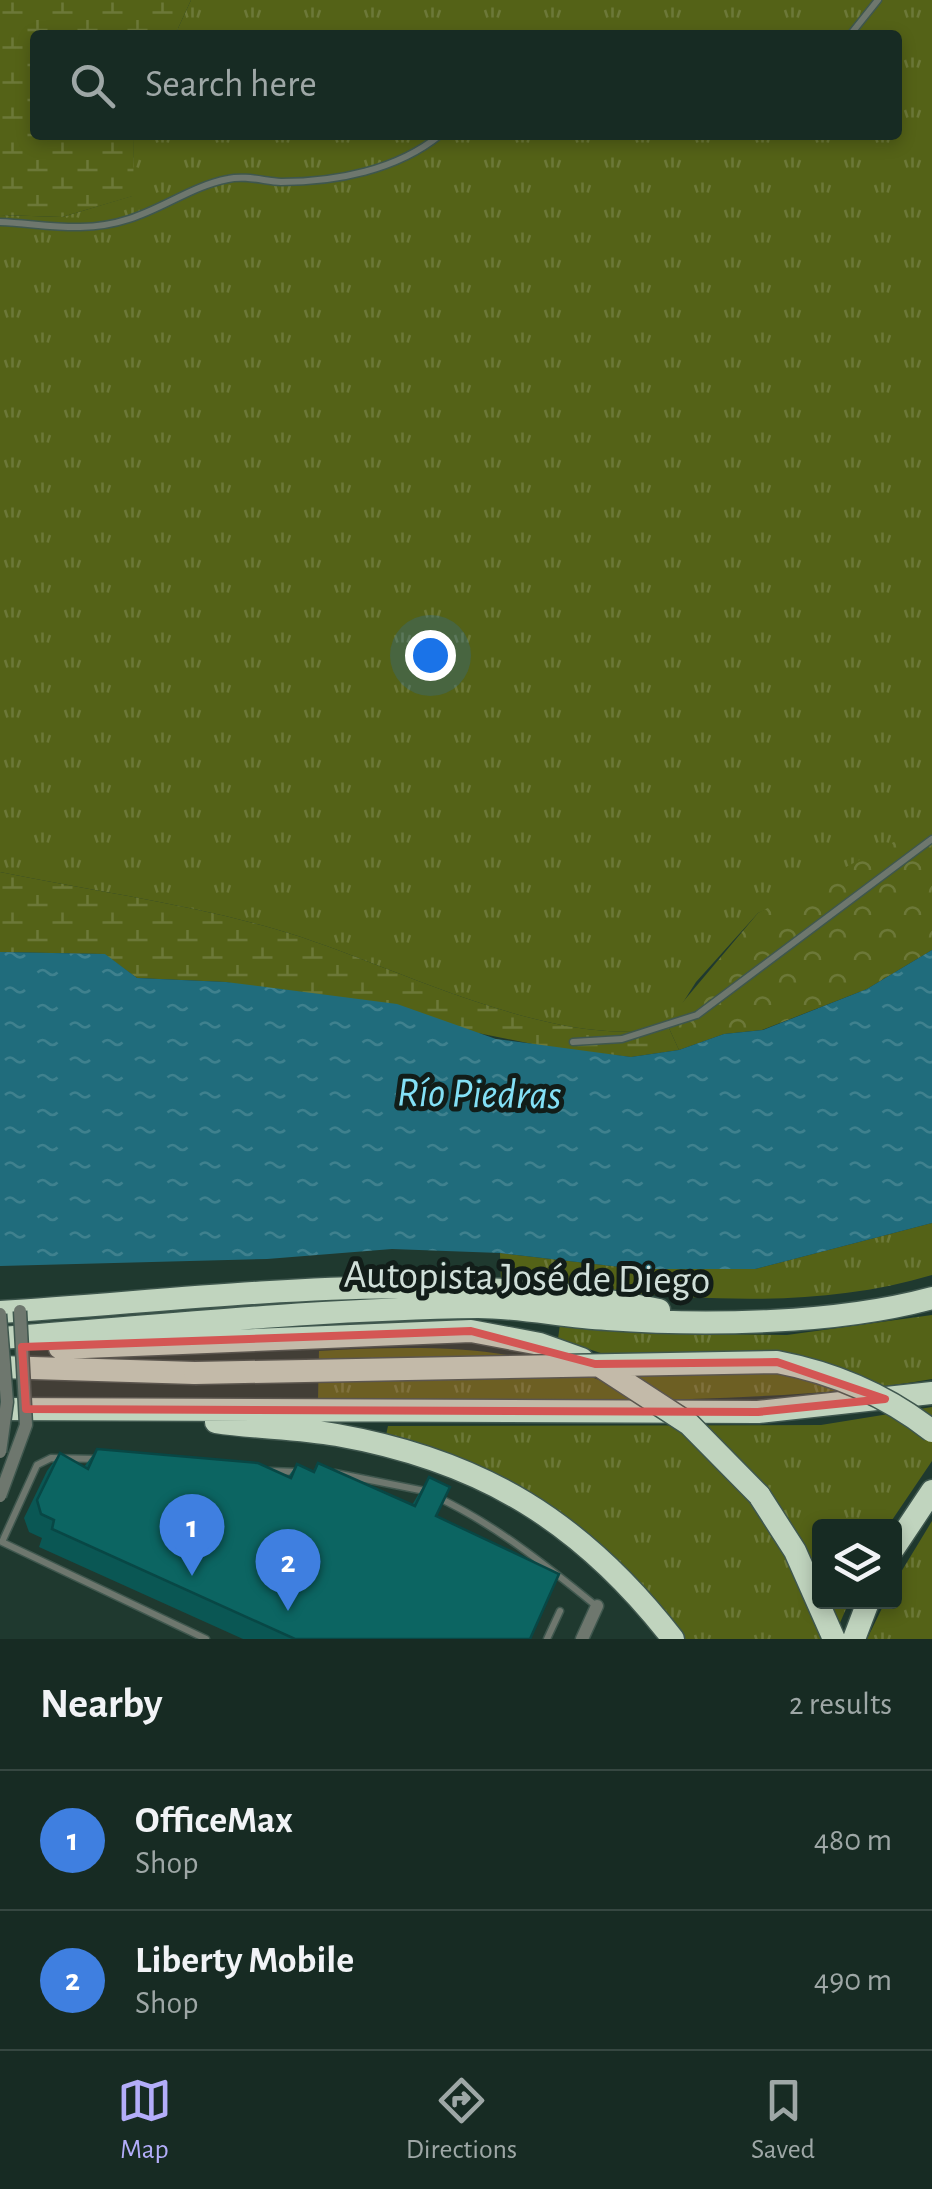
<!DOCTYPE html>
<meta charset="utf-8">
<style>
body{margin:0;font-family:"Alegreya Sans",sans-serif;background:#20332b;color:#f1f3f6}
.controls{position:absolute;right:30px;bottom:30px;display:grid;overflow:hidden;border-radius:10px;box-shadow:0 5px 15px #0003}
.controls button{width:90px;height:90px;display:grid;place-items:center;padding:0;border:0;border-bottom:2px solid #364741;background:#172b23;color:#f1f3f6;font:50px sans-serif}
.you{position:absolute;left:430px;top:655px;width:35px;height:35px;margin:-25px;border:8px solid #fff;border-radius:50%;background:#1a73e8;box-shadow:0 0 0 15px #1a73e833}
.badge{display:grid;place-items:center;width:65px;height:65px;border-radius:50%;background:#b3adf9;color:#fff;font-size:32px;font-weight:700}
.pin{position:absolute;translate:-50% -82px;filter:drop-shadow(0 2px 5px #0008)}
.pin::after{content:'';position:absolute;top:52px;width:35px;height:30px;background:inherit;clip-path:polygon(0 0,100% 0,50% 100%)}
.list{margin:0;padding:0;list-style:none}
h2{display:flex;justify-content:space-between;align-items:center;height:130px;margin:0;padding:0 40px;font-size:42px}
h2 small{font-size:32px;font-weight:400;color:#9ea7a6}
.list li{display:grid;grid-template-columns:65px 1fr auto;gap:30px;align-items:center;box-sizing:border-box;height:140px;padding:0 40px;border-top:2px solid #364741}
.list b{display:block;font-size:38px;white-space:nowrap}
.list p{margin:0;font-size:32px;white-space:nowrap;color:#9ea7a6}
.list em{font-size:32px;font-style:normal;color:#9ea7a6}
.icon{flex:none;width:55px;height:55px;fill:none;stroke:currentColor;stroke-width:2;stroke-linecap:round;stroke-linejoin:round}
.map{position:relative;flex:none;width:932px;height:1639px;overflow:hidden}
.search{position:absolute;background:#172b23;box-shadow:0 5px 15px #0003;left:30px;right:30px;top:30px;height:110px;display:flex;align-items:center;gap:25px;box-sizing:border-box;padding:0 35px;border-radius:10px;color:#9ea7a6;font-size:38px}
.sheet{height:410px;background:#172b23}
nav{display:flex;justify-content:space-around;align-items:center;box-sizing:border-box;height:140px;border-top:2px solid #364741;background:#172b23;font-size:28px;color:#9ea7a6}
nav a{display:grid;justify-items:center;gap:5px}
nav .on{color:#b3adf9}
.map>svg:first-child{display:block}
.grass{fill:url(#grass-tufts)}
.forest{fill:url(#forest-crowns)}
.wetland{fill:url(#wetland-marsh)}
.water{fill:url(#water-ripples)}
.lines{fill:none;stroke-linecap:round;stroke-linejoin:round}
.service-casing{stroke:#3f574e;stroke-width:9}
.minor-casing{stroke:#3f574e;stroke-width:15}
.motorway-casing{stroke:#3f574e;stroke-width:25}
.service{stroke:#6e776e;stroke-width:6}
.minor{stroke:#6e776e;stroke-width:12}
.motorway{stroke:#c0d4be;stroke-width:22}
.minor-bridge-casing{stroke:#3f574e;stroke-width:15;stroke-linecap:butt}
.motorway-bridge-casing{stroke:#3f574e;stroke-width:25;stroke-linecap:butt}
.minor-bridge{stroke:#6e776e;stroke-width:12}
.motorway-bridge{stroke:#c0d4be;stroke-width:22}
.wall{fill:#0a5754}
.building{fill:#0c6562;stroke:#084745;stroke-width:2.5}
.marked{fill:#d45654;fill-opacity:0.2;stroke:#d45654;stroke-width:8;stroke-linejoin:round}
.labels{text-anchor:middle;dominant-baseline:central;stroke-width:10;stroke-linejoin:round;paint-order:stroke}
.street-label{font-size:40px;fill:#d0dfd9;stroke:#121d19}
.water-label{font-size:42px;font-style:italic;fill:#83e0f6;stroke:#121d19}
</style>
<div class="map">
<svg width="932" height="1639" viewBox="0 0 932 1639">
<defs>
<pattern id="grass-tufts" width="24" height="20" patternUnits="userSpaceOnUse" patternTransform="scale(2.5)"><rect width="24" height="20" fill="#546217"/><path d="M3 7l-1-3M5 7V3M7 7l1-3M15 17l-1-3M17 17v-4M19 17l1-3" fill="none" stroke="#6c7838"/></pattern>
<pattern id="forest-crowns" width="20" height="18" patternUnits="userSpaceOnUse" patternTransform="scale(2.5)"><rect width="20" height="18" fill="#546217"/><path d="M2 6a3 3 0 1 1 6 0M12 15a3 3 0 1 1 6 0" fill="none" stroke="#6c7838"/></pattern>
<pattern id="wetland-marsh" width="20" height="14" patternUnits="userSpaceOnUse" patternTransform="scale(2.5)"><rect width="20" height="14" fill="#546217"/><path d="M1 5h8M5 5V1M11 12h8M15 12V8" fill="none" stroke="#6c7838"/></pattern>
<pattern id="water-ripples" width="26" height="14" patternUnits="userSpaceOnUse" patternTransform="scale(2.5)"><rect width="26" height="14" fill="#206c7c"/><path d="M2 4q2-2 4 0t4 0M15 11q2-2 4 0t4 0" fill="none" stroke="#3f818e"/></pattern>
</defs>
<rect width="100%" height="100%" fill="#1f392f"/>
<path class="grass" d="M 191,0 L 932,0 L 932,838 L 758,913 L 696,982 L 668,1026 C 557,1055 385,960 275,929 C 186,903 91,891 0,872 L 0,215 L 62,217 L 132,196 L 134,135 L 897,135 L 897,35 L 175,35 Z
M 932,1223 L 932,1275 C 791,1317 646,1293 501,1282 L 500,1253 L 638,1269 L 755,1269 Z
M 932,1315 L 932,1379 C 852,1393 771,1396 690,1399 C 566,1403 442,1402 318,1401 L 319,1351 C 418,1346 510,1343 604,1382 L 616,1358 L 558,1339 L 560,1324 L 691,1334 L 787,1335 Z
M 932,1407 L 932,1461 L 888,1526 L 820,1526 L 820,1602 L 849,1602 L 833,1639 L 683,1639 C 618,1536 501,1468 386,1435 L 388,1426 L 821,1425 Z
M 932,1521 L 932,1639 L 867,1639 L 885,1602 L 894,1602 L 895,1582 Z"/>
<path class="forest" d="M 909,834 L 932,838 L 932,950 L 867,989 L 762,1030 L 724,1034 L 679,1050 L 668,1026 L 677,1009 L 758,913 Z"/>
<path class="wetland" d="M 0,0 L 191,0 L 175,35 L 35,35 L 35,135 L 134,135 L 133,196 L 62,217 L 0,215 Z
M 0,872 C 91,891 186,903 275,929 C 385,960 557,1055 668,1026 L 679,1050 L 631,1057 L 552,1048 L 226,982 L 137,978 L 104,954 L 0,952 Z"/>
<path class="water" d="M 932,950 L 932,1223 L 755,1269 L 638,1269 L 500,1253 L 392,1249 L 267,1259 L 0,1266 L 0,952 L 105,954 L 137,978 L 226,982 L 397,1004 L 496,1039 L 631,1057 L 679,1050 L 724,1034 L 763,1030 L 867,989 Z"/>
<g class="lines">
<defs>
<path id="service" d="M 850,35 L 878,0
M 0,222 C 45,224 84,234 129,219 C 164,208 192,186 228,179 C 245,175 264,181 281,182 C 336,182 397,170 440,135
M 573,1042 L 622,1039 L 697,1015 L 932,839
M 98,1459 L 51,1458 L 37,1465 L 2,1542 L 206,1639
M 270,1471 L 298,1472
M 335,1473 L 425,1491
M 437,1497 C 494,1524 546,1565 595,1605
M 547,1639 L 560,1611"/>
<path id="minor" d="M 582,1639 L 597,1606"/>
<path id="motorway" d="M 0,1312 C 219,1298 441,1265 659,1310
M 0,1338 C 159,1326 319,1309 478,1307 C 521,1307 564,1317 607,1319 C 707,1326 836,1324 932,1298
M 60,1348 L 471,1331 L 540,1344 L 582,1359
M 0,1367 L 195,1373
M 0,1409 L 758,1412 L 932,1393
M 216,1422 C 256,1428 297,1428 337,1435 C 483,1461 582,1522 673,1639
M 759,1495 L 795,1551 L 834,1639
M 894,1548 L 932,1491
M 854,1639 L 868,1602"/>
</defs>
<use href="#service" class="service-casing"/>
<use href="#minor" class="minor-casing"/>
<use href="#motorway" class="motorway-casing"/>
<use href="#service" class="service"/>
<use href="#minor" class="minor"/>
<use href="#motorway" class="motorway"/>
<defs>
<path id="minor-bridge" d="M 0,1314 L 7,1402 L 0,1452
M 0,1496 L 26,1425 L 20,1311"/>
<path id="motorway-bridge" d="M 600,1366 L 689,1424 L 759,1495
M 195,1373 L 777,1362 C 835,1373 886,1395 932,1431"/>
</defs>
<use href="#minor-bridge" class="minor-bridge-casing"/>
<use href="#motorway-bridge" class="motorway-bridge-casing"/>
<use href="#minor-bridge" class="minor-bridge"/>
<use href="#motorway-bridge" class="motorway-bridge"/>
</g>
<path class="wall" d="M 97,1449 L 288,1477 L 297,1464 L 313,1471 L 318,1463 L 412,1505 L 429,1477 L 436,1516 L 530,1639 L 243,1639 L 39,1547 L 42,1538 L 29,1532 L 24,1518 L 47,1471 L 60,1453 L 84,1467 Z"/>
<path class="building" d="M 97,1449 L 258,1463 L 291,1478 L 297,1464 L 314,1472 L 318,1463 L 415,1506 L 429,1477 L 450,1487 L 436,1516 L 559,1574 L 530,1639 L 295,1639 L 52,1529 L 54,1520 L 41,1514 L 37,1500 L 60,1453 L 88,1469 Z"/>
<path class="marked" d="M 471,1331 L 595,1364 L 777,1362 L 885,1399 L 758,1412 L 26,1409 L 22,1347 Z"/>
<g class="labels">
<g class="street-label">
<text transform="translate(527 1278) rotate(1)">Autopista José de Diego</text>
</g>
<g class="water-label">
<text transform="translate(479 1094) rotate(1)">Río Piedras</text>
</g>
</g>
</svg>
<div class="controls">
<button><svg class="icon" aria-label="layers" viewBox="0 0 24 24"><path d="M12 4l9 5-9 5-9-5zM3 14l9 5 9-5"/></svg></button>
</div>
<div class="you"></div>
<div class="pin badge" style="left:192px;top:1576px;background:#3f7fe0">1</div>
<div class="pin badge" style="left:288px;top:1611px;background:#3f7fe0">2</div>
<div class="search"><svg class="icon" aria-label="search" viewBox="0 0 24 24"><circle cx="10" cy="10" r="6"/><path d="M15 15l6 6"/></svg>Search here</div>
</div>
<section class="sheet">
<h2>Nearby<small>2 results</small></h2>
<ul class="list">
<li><span class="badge" style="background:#3f7fe0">1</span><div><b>OfficeMax</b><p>Shop</p></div><em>480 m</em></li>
<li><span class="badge" style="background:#3f7fe0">2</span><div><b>Liberty Mobile</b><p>Shop</p></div><em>490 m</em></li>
</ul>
</section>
<nav>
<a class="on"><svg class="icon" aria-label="map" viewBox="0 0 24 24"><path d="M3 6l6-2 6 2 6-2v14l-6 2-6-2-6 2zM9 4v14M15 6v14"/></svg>Map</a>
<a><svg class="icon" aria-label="directions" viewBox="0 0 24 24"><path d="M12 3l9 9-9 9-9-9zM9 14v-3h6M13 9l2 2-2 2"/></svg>Directions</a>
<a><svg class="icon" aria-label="saved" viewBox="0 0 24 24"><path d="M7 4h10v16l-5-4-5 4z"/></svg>Saved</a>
</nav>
